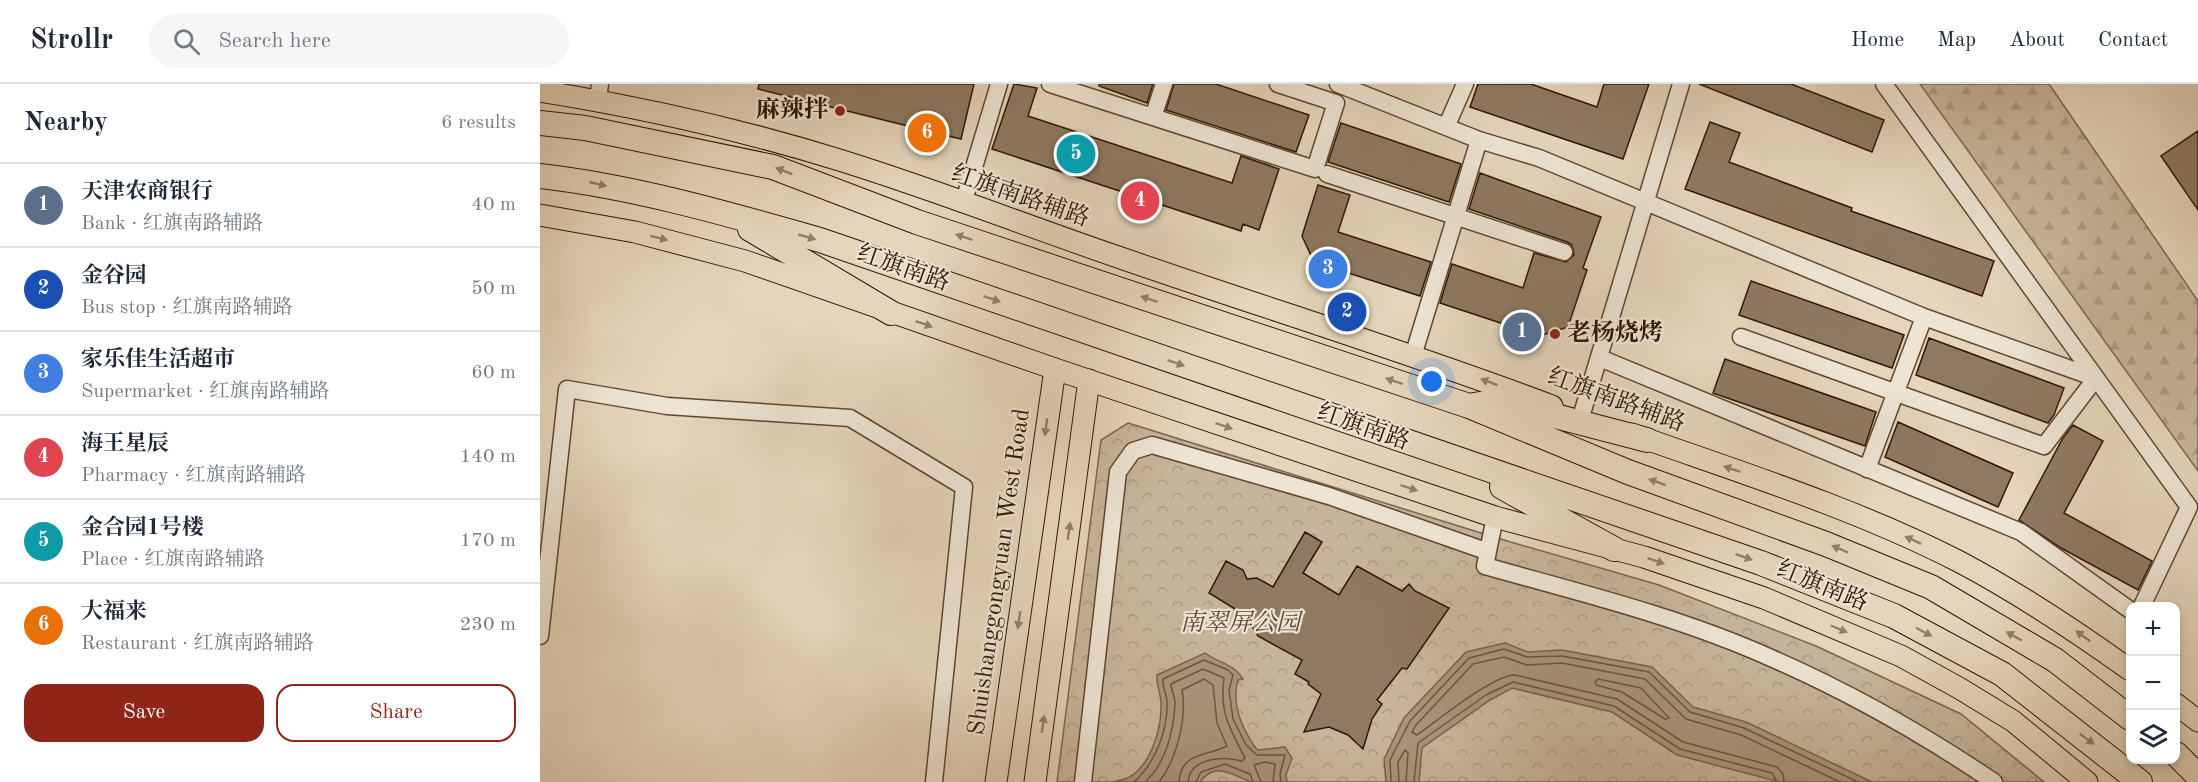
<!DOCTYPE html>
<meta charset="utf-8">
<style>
body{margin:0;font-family:"Old Standard TT","Noto Serif SC",serif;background:#f6f6f7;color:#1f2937}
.controls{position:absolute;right:18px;bottom:18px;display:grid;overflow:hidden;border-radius:12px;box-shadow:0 3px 9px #0003}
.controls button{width:54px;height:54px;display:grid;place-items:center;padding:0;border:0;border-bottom:2px solid #e0e1e3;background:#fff;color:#1f2937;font:30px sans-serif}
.you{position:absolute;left:892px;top:298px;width:21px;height:21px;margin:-15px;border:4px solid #fff;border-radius:50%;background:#1a73e8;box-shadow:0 0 0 9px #1a73e833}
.badge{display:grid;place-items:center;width:39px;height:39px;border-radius:50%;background:#8f2418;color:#fff;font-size:20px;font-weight:700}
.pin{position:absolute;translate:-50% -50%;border:3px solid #fff;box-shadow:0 2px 6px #0006}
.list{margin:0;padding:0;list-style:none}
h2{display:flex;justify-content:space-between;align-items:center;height:78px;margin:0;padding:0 24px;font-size:26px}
h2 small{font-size:20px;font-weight:400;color:#747a83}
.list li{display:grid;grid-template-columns:39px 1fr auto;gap:18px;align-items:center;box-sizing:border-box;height:84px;padding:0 24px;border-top:2px solid #e0e1e3}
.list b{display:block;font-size:22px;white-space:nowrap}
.list p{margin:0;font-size:20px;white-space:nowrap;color:#747a83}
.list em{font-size:20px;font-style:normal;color:#747a83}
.actions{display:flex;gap:12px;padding:18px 24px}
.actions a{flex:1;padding:14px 0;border:2px solid #8f2418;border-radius:18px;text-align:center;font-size:21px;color:#8f2418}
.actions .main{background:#8f2418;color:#fff}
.icon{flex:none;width:33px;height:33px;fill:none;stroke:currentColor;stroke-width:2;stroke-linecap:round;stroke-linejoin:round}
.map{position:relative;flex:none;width:1658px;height:698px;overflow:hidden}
header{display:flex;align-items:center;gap:36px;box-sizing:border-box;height:84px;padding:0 30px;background:#fff;border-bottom:2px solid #e0e1e3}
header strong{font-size:28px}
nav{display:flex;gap:33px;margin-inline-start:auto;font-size:21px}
.search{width:420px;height:54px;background:#f6f6f7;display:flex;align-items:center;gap:15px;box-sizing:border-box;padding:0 21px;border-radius:33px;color:#747a83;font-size:22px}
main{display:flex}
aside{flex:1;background:#fff}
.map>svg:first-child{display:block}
.forest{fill:url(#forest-firs);stroke:#7c664e;stroke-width:1.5}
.park{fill:url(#park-crowns);stroke:#7c664e;stroke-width:1.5}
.water{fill:#a7947b;stroke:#78624a;stroke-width:1.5}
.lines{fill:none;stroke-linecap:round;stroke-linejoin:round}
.shore{stroke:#6c553e;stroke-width:1.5}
.building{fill:#8e7961;stroke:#311600;stroke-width:1.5}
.minor-casing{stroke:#5e462f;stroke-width:19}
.major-casing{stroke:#311600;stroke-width:23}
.highway-casing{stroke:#311600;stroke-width:26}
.minor{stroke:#ede4d3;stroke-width:16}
.major{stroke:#e4d5bb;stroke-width:21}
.highway{stroke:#e4d5bb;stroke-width:24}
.oneway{fill:#937f67}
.poi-dot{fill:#8f2418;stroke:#ede4d3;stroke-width:2}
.labels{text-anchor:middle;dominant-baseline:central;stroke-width:4.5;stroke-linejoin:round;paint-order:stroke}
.poi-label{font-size:24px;font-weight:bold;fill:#311600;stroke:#ede4d3;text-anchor:end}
.street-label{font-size:24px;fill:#311600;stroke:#ede4d3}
.park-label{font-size:24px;font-style:italic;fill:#5e462e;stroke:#ede4d3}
</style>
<header>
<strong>Strollr</strong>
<div class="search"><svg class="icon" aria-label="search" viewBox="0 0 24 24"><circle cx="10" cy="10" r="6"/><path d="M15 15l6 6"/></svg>Search here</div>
<nav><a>Home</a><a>Map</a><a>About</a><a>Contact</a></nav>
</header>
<main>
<aside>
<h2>Nearby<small>6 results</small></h2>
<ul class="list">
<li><span class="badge" style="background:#5c6f8a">1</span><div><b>天津农商银行</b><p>Bank · 红旗南路辅路</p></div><em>40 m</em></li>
<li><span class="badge" style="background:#1a4fb4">2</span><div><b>金谷园</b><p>Bus stop · 红旗南路辅路</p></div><em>50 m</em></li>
<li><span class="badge" style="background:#3f7fe0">3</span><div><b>家乐佳生活超市</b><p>Supermarket · 红旗南路辅路</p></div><em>60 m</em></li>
<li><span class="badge" style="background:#e0444e">4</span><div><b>海王星辰</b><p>Pharmacy · 红旗南路辅路</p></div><em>140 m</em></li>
<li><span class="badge" style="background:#0f9aa8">5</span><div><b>金合园1号楼</b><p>Place · 红旗南路辅路</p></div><em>170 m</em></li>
<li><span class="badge" style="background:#e8710a">6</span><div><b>大福来</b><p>Restaurant · 红旗南路辅路</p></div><em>230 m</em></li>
</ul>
<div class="actions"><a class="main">Save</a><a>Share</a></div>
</aside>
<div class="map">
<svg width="1658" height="698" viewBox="0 0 1658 698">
<defs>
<pattern id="forest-firs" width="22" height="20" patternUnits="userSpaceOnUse" patternTransform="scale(1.5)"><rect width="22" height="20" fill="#c6b59b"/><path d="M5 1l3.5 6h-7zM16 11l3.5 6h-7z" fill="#ab9b84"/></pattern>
<pattern id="park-crowns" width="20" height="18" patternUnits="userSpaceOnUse" patternTransform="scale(1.5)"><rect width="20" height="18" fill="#c6b59b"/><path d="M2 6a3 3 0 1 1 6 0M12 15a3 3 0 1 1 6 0" fill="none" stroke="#ab9b84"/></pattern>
</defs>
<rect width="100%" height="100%" fill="#e4d5bb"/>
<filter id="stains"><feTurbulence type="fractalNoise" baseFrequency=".00333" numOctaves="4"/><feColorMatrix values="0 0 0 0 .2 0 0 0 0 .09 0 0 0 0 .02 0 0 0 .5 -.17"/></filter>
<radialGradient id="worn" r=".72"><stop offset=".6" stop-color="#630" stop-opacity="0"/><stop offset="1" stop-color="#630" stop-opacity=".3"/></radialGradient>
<path class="forest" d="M 1380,0 L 1509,0 L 1658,217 L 1658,387 Z"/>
<path class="park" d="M 588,339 L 957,454 L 1119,501 L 1276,562 L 1421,630 L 1504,698 L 517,698 L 561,356 Z"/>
<path class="water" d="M 965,559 L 988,568 L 1022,566 L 1112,583 L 1153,623 L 1206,638 L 1332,698 L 1240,698 L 1137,671 L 1072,628 L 972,604 L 950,616 L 882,664 L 879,698 L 846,698 L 844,675 L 864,634 L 926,568 Z
M 665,569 C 680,580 693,579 703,595 L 698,596 C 691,620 702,644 715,663 L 718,666 L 745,663 L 752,674 L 746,691 L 747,698 C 737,698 723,698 713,698 C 696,695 677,674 660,698 L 573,698 C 579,696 586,696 591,692 C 612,679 622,642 621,619 C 621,609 616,601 617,591 Z"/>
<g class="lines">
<path class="shore" d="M 1058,595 L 1101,604 L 1129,634 L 1125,635 L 1082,608 L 1056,601 L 1055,598 Z
M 594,698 C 615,679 628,647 627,618 C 627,610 622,603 623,595 L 664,576 L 688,586 L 693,591 L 689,606 L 693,635 L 706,661 L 717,671 L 745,671 L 740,690 L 741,698
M 605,698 C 626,680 634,645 635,619 C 635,612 631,606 631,600 L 663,585 L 684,594 C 679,628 690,645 705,674 L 702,677 C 684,672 650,673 648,698
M 619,698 C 637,675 647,634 642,606 L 664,595 L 673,601 L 677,639 L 687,662 C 669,672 640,668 639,698
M 656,698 L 661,688 L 685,680 L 710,690 L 713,698
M 721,698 L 714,681 L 725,678 L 735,680 L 733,698
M 851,698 L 850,676 L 870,637 L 929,574 L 964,565 L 987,573 L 1022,572 L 1109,588 L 1150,628 L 1204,644 L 1318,698
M 859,698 L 858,678 L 865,666 L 868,669 L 866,698
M 874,698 L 878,659 L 946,611 L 973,598 L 1074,622 L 1140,665 L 1232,689 L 1237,698
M 1244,698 L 1243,690 L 1237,683 L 1143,658 L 1077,615 L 975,591 C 953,591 897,637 877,651 L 872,648 L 876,641 L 933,580 L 964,573 L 987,581 L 1022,579 L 1105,595 L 1146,635 L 1201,651 L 1300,698"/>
</g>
<path class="building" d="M 219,0 L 434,0 L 421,55 L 218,5 Z
M 474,0 L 497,4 L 488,32 L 692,99 L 701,72 L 739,85 L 719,146 L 703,140 L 701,147 L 452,65 Z
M 559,0 L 613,0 L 607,19 L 559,2 Z
M 634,0 L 676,0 L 769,31 L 756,68 L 626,26 Z
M 938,0 L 991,0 L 1057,23 L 1064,0 L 1109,0 L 1083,75 L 930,23 Z
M 1159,0 L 1251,0 L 1344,36 L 1332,68 Z
M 1170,38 L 1200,49 L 1189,78 L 1312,124 L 1311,127 L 1454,177 L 1442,212 L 1145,105 Z
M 801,39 L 921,80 L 909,118 L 788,78 Z
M 1658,47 L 1658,126 L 1621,72 Z
M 940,89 L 1061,133 L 1043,184 L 1047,186 L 1028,243 L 1000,252 L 900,219 L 912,180 L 983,204 L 994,169 L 1026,178 L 1034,171 L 1032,161 L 1027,158 L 929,125 Z
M 778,101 L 810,111 L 798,148 L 891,178 L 880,212 L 774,178 L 762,152 Z
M 1211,197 L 1364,251 L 1352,284 L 1199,231 Z
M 1389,254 L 1524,304 L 1514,331 L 1508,339 L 1376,291 Z
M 1185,275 L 1336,328 L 1325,362 L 1173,309 Z
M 1358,338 L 1473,389 L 1458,423 L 1345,373 Z
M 1533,341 L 1563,357 L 1524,429 L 1612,477 L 1598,506 L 1521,464 L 1479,436 L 1523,354 Z
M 765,448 L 782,458 L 763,489 L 799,511 L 817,482 L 862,507 L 869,500 L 875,507 L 909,524 L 867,585 L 862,584 L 837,616 L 842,620 L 832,635 L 823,665 L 808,651 L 789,643 L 764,648 L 781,610 L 768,600 L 769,598 L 755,590 L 762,576 L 718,552 L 705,531 L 669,509 L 686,477 L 703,486 L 707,495 L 717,494 L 733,503 Z"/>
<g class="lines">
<defs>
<path id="minor" d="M 510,0 L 775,85 L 796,19 L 738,0
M 798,0 L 939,56 L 999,74 L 1384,233 L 1556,294 L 1504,362 L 1201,253
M 1344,0 L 1649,423 L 1602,522
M 58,16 L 60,0
M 613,33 L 624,0
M 907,41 L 925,0
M 787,90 L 1024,168
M 423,120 L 459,0
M 873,272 L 939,56
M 1060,274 L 1481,448 L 1590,526
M 1041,333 L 1141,0
M 1327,385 L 1384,233
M 955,433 L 945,482 C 1041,509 1140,533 1231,574 C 1309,608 1383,650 1454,698
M 0,552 L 27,305 L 127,322 L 310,334 L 424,403 L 394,698
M 543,698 L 578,388 L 593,367 L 612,361 L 789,412 L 946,467"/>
<path id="major" d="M 0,7 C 100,23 199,45 296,75 C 391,104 484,141 578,173 C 722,223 869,268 1012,322
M 0,131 L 95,148 L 205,177 L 515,285 L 955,433 L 1104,473 L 1224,514 L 1361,572 L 1419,604 L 1473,637 L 1547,698
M 1092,350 C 1202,389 1314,424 1418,477 C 1479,509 1534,546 1590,586
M 1636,620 L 1658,637
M 456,698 L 515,285
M 495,698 L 549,296"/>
<path id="highway" d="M 0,39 L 45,44 L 233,83 L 377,138 L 929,322 L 1088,388 L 1286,460 L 1391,503 L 1515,576 L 1590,634
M 0,92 C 95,103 188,130 280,156 L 1221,479 L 1354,532 L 1462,590 L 1600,698
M 210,145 L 351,229
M 934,321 L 958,317 L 1107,356
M 962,403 L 1074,465
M 1636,670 L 1658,692"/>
</defs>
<use href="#minor" class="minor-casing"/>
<use href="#major" class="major-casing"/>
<use href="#highway" class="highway-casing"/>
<use href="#minor" class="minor"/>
<use href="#major" class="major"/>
<use href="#highway" class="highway"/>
</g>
<defs><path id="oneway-solid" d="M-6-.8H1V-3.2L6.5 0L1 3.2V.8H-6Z" transform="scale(1.5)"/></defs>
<g class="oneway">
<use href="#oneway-solid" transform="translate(244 87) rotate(-159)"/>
<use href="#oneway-solid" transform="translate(58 100) rotate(13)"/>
<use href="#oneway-solid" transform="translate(267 153) rotate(16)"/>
<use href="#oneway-solid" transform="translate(424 153) rotate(-162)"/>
<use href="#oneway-solid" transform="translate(119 154) rotate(14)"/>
<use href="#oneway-solid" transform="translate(452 215) rotate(19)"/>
<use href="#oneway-solid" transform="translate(609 215) rotate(-162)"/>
<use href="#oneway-solid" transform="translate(384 240) rotate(19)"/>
<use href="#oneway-solid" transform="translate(636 279) rotate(19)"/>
<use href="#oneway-solid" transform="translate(854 297) rotate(-162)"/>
<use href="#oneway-solid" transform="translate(949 298) rotate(-159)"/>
<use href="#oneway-solid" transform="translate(684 342) rotate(19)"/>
<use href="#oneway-solid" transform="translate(506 343) rotate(98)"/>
<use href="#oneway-solid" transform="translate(1192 385) rotate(-161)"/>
<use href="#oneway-solid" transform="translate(1117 398) rotate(-160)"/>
<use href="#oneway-solid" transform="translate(869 404) rotate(18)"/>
<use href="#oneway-solid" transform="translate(529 447) rotate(-82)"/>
<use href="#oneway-solid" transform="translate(1373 456) rotate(-155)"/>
<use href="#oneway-solid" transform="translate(1300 465) rotate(-157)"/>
<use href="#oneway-solid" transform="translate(1204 473) rotate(19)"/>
<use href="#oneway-solid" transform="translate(1116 477) rotate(19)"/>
<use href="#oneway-solid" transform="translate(479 536) rotate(98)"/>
<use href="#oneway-solid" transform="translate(1299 545) rotate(23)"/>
<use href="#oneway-solid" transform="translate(1384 548) rotate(28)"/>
<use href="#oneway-solid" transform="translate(1474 552) rotate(-150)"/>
<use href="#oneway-solid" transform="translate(1543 552) rotate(-144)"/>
<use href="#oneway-solid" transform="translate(503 640) rotate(-82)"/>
<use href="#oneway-solid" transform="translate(1547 655) rotate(37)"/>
</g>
<g class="poi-dot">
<circle cx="300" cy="27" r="6"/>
<circle cx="1015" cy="250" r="6"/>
</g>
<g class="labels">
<g class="poi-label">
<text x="288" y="27">麻辣拌</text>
<text x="1027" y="250" text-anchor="start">老杨烧烤</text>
</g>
<g class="street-label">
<text transform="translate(480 113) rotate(19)">红旗南路辅路</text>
<text transform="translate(363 185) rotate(19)">红旗南路</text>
<text transform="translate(1076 317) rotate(20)">红旗南路辅路</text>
<text transform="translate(823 344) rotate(19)">红旗南路</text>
<text transform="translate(460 488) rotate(-82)">Shuishanggongyuan West Road</text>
<text transform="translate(1282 503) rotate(22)">红旗南路</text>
</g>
<g class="park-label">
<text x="700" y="540">南翠屏公园</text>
</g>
</g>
<rect width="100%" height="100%" filter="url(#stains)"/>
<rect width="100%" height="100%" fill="url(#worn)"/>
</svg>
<div class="controls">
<button>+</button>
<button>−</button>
<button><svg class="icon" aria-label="layers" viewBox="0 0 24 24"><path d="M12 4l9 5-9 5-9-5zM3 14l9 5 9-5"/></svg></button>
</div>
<div class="you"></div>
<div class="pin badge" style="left:982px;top:248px;background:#5c6f8a">1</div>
<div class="pin badge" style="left:807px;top:228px;background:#1a4fb4">2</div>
<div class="pin badge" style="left:788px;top:185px;background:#3f7fe0">3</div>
<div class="pin badge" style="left:600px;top:117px;background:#e0444e">4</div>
<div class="pin badge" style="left:536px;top:70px;background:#0f9aa8">5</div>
<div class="pin badge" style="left:387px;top:49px;background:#e8710a">6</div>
</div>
</main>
